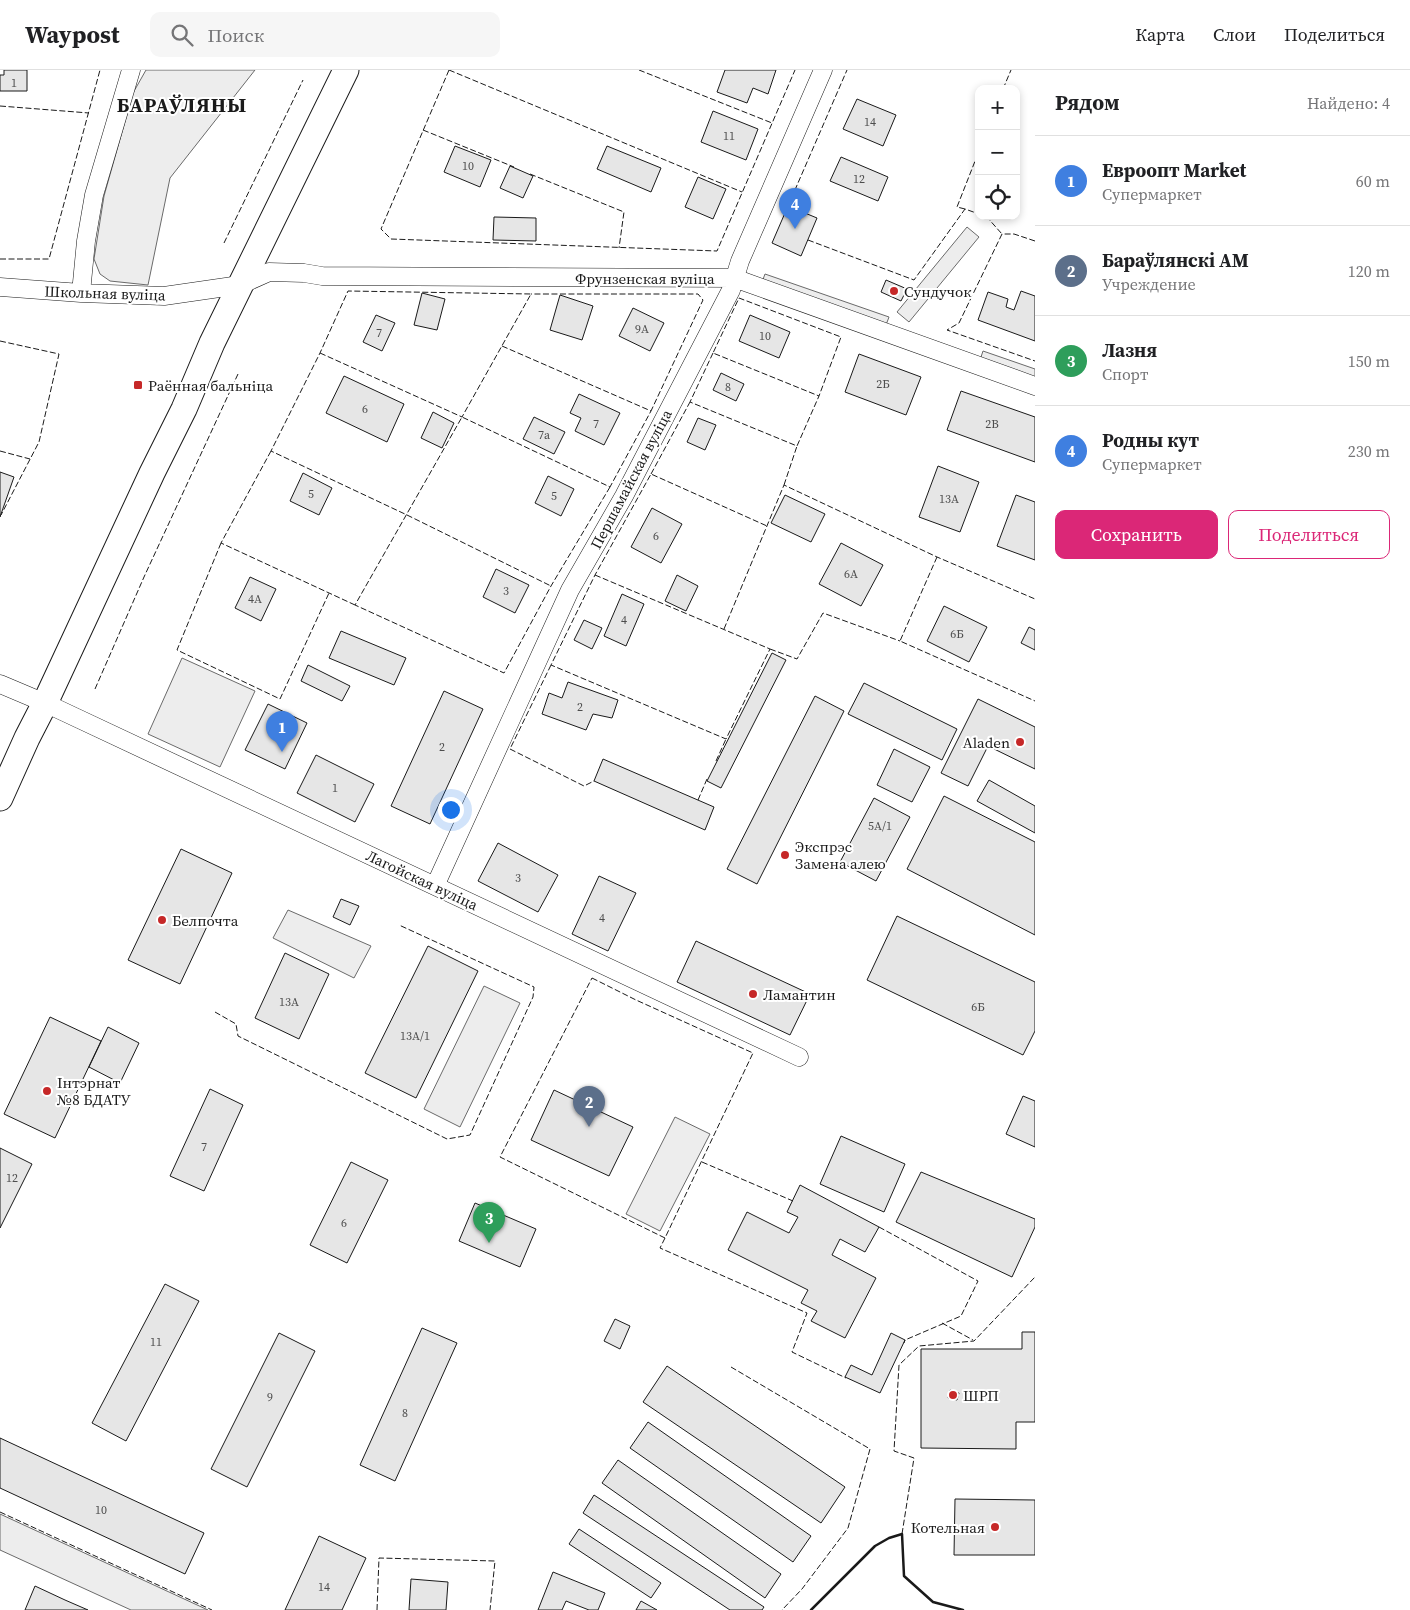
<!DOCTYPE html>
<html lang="ru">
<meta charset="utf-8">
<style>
body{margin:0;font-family:"Source Serif 4",serif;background:#f6f6f6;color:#202124}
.controls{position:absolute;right:15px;top:15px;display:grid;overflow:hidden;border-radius:10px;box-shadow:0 2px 8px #0003}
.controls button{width:45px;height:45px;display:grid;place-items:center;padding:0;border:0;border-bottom:1px solid #e0e0e0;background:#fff;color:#202124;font:25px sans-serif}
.you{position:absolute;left:450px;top:739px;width:18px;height:18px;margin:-12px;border:4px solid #fff;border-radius:50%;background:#1a73e8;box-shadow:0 0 0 8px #1a73e833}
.badge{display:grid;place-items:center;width:32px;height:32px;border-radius:50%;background:#db2777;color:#fff;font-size:16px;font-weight:700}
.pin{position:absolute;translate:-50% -41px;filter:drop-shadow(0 1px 2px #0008)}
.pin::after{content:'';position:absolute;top:26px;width:18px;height:15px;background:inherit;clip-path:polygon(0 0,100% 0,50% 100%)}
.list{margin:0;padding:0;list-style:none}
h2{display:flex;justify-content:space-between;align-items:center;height:65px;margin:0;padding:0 20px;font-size:21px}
h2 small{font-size:16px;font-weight:400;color:#757577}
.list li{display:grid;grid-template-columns:32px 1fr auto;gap:15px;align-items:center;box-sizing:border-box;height:90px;padding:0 20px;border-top:1px solid #e0e0e0}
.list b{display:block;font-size:19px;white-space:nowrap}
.list p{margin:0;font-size:16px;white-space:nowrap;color:#757577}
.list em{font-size:16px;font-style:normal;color:#757577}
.actions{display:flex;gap:10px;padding:15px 20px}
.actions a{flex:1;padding:11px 0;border:1px solid #db2777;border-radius:10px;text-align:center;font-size:18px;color:#db2777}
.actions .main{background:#db2777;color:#fff}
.icon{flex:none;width:28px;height:28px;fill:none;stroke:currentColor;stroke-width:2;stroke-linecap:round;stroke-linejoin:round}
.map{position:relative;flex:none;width:1035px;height:1540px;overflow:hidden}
header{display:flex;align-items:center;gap:30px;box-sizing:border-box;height:70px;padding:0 25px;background:#fff;border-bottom:1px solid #e0e0e0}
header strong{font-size:24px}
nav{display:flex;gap:28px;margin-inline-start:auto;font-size:18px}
.search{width:350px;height:45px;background:#f6f6f6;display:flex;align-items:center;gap:12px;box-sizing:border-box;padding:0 18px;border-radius:10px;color:#757577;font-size:19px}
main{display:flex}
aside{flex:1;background:#fff}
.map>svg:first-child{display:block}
.built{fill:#ededed;stroke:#6a6a6a}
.building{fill:#e6e6e6;stroke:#1a1a1a}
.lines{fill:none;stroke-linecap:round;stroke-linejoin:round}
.minor-casing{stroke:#1a1a1a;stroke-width:19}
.secondary-casing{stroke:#1a1a1a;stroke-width:27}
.minor{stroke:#fff;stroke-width:18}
.secondary{stroke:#fff;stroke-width:25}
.fence{stroke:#1a1a1a;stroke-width:1;stroke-dasharray:6 2.5;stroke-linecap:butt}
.wall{stroke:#1a1a1a;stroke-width:2.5}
.poi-dot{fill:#c62828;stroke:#fff;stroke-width:2}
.labels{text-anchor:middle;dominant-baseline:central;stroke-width:4;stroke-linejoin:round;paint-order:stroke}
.number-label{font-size:12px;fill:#4d4d4d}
.street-label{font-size:15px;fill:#1a1a1a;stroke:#fff}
.poi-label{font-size:15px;fill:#1a1a1a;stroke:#fff;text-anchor:start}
.district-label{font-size:20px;font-weight:bold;letter-spacing:1px;fill:#1a1a1a;stroke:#fff}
</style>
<header>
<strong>Waypost</strong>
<div class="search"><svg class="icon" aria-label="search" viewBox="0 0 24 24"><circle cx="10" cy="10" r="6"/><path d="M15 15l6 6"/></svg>Поиск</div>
<nav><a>Карта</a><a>Слои</a><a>Поделиться</a></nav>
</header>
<main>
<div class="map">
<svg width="1035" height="1540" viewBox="0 0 1035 1540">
<rect width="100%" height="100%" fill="#fff"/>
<path class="built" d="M 146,0 L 255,0 L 170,108 L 148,215 L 110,211 L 100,204 L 94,189 L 104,126 L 133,23 Z
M 967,157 L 979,167 L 909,252 L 897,242 Z
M 765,204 L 889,247 L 886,255 L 762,212 Z
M 983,281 L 1035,299 L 1035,309 L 980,290 Z
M 182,588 L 255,621 L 220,697 L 148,664 Z
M 288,840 L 371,876 L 354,908 L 273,868 Z
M 484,916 L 520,933 L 460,1057 L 424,1039 Z
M 675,1047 L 710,1064 L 660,1161 L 626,1144 Z
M 0,1444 L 208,1540 L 131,1540 L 0,1480 Z"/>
<path class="building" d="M 4,0 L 27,0 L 27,21 L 0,21 L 0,5 L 4,5 Z
M 725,0 L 776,0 L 768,24 L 753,18 L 747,33 L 717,22 Z
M 857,29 L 896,45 L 883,76 L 843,59 Z
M 713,41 L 758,59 L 746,90 L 701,72 Z
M 455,76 L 491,90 L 480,117 L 444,102 Z
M 607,76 L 661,98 L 651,122 L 597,99 Z
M 841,87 L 888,107 L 878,131 L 830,111 Z
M 510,96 L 533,106 L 523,128 L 500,118 Z
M 698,107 L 726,119 L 713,149 L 685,137 Z
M 788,136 L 817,148 L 801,186 L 772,173 Z
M 494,147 L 536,148 L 536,171 L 493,170 Z
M 886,210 L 907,219 L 901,231 L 881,222 Z
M 1021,221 L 1035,226 L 1035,271 L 978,250 L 988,222 L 1008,229 L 1006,237 L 1014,240 Z
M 422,223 L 445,229 L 437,260 L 414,255 Z
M 560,225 L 593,236 L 582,270 L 550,260 Z
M 633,238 L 664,253 L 650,281 L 619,266 Z
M 376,245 L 395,253 L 382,281 L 363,272 Z
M 750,245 L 790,262 L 779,288 L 739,271 Z
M 859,284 L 921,307 L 906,345 L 845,322 Z
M 721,303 L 744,314 L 736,331 L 713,320 Z
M 344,306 L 404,334 L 387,372 L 326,343 Z
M 961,321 L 1035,347 L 1035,392 L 947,360 Z
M 579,324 L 620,343 L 604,375 L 575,361 L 581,348 L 570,343 Z
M 433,342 L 454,353 L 442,378 L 421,368 Z
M 534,347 L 565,362 L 554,384 L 523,369 Z
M 698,348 L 716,355 L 705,380 L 687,372 Z
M 938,396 L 979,412 L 960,462 L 919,447 Z
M 0,402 L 14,407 L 0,447 Z
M 303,403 L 332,418 L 319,445 L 290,431 Z
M 548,406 L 574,419 L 561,446 L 535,433 Z
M 785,425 L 825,444 L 811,472 L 771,453 Z
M 1016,425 L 1035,432 L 1035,490 L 997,476 Z
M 652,438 L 682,454 L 661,493 L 631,477 Z
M 841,473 L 883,495 L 861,536 L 819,514 Z
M 496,499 L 529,515 L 515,543 L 483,527 Z
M 677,505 L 698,516 L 686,541 L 665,531 Z
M 250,507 L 276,519 L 261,551 L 235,538 Z
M 622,524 L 644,534 L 626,576 L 604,566 Z
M 944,536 L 987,557 L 969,592 L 927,571 Z
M 584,550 L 602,558 L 592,579 L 574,570 Z
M 1029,557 L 1035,560 L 1035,580 L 1021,573 Z
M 341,561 L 406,588 L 394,615 L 329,588 Z
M 772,583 L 786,590 L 721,718 L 707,711 Z
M 308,595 L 350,616 L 342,631 L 301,611 Z
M 568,612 L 618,630 L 612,648 L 593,644 L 586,660 L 542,644 L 549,623 L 562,628 Z
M 864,613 L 957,659 L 942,690 L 848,644 Z
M 444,621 L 483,639 L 430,754 L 391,736 Z
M 815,626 L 844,641 L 757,814 L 727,799 Z
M 978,629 L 1035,657 L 1035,699 L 988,676 L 968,716 L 941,703 Z
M 268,634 L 307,653 L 285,699 L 245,680 Z
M 894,679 L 930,697 L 912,732 L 877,715 Z
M 316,685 L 374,714 L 355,752 L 297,723 Z
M 603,689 L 714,737 L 705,760 L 594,711 Z
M 989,710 L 1035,736 L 1035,763 L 977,731 Z
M 944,726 L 1035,772 L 1035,865 L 907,799 Z
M 874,728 L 910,747 L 876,811 L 840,792 Z
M 498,773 L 558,805 L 538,842 L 478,811 Z
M 181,779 L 232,803 L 180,914 L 128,890 Z
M 599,806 L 636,823 L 608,881 L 572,864 Z
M 341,829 L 359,836 L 350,855 L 333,847 Z
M 897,846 L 1035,912 L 1035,961 L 1023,985 L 867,910 Z
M 696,871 L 810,924 L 790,965 L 677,912 Z
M 428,876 L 478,901 L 416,1028 L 365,1003 Z
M 285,883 L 329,904 L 299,969 L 255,948 Z
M 50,947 L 101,971 L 55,1068 L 4,1044 Z
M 108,957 L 139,973 L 120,1013 L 89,997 Z
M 210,1019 L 243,1035 L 204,1121 L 170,1106 Z
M 554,1020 L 633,1057 L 609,1106 L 531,1070 Z
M 1023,1026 L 1035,1031 L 1035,1077 L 1006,1064 Z
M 841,1066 L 905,1094 L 884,1142 L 820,1114 Z
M 0,1078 L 32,1094 L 0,1158 Z
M 351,1092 L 388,1110 L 347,1193 L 310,1175 Z
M 921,1102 L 1035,1149 L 1035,1157 L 1012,1207 L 896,1152 Z
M 800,1115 L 879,1157 L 865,1182 L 840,1169 L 832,1185 L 876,1208 L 845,1268 L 811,1251 L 817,1241 L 801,1233 L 808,1220 L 728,1180 L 747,1142 L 789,1163 L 798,1147 L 787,1142 Z
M 475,1133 L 536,1159 L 520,1197 L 459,1171 Z
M 165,1214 L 199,1231 L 126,1371 L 92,1353 Z
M 615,1249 L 630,1256 L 620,1279 L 604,1271 Z
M 422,1258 L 457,1273 L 395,1411 L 360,1395 Z
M 1022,1262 L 1035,1262 L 1035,1352 L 1016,1352 L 1016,1379 L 921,1378 L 921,1279 L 1022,1279 Z
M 279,1263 L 315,1281 L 247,1417 L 211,1399 Z
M 891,1263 L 905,1270 L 880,1323 L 845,1307 L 851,1295 L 872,1305 Z
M 667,1296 L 845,1417 L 821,1453 L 643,1332 Z
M 950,1320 L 959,1323 L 957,1330 L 948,1328 Z
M 648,1352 L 811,1466 L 793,1492 L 630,1378 Z
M 0,1368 L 204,1463 L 185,1504 L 0,1418 Z
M 618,1390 L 781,1504 L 765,1528 L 602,1413 Z
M 594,1425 L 764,1537 L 762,1540 L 730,1540 L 583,1443 Z
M 955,1429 L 1035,1430 L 1035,1485 L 954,1485 Z
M 579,1459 L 661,1513 L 651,1528 L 569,1474 Z
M 319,1466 L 366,1488 L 342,1540 L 285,1540 Z
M 553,1502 L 605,1523 L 598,1540 L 589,1540 L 566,1531 L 562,1540 L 538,1540 Z
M 411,1509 L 448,1512 L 446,1540 L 409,1540 Z
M 35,1516 L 65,1530 L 88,1540 L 25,1540 Z
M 641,1531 L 657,1540 L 636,1540 Z"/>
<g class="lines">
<defs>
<path id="minor" d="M 0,217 L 81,223 L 164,226 L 240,215 L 269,202 L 304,203 L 322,206 L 734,208 L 1035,316
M 81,223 L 86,171 L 94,125 L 131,0
M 0,614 L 45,633 L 799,987
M 435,816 L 570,520 L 624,426 L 731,220 L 740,191 L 823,0"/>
<path id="secondary" d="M 0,728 L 27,668 L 45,633 L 152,403 L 184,339 L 212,273 L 346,0"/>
</defs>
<use href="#minor" class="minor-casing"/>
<use href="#secondary" class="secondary-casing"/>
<use href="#minor" class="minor"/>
<use href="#secondary" class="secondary"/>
<path class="fence" d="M 449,0 L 381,159 L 391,169 L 717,181 L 795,0
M 449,0 L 742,122
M 639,0 L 772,53
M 1003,19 L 1011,0
M 0,36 L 89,43
M 423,60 L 514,97
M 530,104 L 624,142 L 619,178
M 788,136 L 847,0
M 965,139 L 957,137 L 979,81
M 986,146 L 1002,164
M 808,170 L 914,210 L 965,139 L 979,144
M 1035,171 L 1014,164 L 1002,164 L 959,253 L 947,260 L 1035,291
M 224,173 L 303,10
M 0,189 L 49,189 L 100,0
M 0,271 L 59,284 L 39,372 L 1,445
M 502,276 L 651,341 L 703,230 L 698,224 L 531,224
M 320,283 L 462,347 L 531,224 L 348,221 L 320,283 L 271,381 L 407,445 L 551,516
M 713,283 L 690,332 L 797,376 L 819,326 L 841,267 L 739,228 L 713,283 L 819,326
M 0,381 L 30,389
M 271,381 L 221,473 L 355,535
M 651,404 L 690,332
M 784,415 L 797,376
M 610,417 L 551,516 L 504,603 L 355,535 L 462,347 L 610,417 L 651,341
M 221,473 L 177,580 L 280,629 L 329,523
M 937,487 L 900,571 L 1035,631
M 595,505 L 770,579 L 726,669 L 551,595 L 595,505 L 651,404 L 767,456
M 724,559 L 784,415 L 937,487 L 1035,529
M 770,579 L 797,589 L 823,543 L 900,571
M 551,595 L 510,679 L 584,716 L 594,711
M 95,619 L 144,507 L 238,304
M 716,691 L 726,669
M 698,730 L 707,709
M 592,908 L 636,930 L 753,983 L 665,1168 L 500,1087 Z
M 215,942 L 236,954 L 238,966 L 447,1069 L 470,1065 L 533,927 L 534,917 L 399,855
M 702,1092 L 793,1131
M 879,1157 L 978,1211 L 961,1246 L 905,1270 L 904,1273
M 665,1168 L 660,1178 L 807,1243 L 792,1282 L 846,1308
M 942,1253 L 973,1270
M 731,1297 L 870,1379 L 848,1458 L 802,1519 L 782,1540
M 0,1442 L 212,1540
M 902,1464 L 914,1388 L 894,1381 L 899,1295 L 919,1276 L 974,1271 L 1035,1207
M 377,1540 L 379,1488 L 495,1491 L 490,1540"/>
<path class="wall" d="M 811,1540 L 875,1476 L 889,1468 L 902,1464 L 904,1506 L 933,1532 L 963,1540"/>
</g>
<g class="poi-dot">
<circle cx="894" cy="221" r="5"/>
<rect x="133" y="310" width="10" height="10" rx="2.5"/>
<circle cx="1020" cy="672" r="5"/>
<circle cx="785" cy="785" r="5"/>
<circle cx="162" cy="850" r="5"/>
<circle cx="753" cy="924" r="5"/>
<circle cx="47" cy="1021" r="5"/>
<circle cx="953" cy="1325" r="5"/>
<circle cx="995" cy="1457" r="5"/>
</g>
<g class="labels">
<g class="number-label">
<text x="14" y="13">1</text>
<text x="870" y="52">14</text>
<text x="729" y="66">11</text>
<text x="468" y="96">10</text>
<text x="859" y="109">12</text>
<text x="642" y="259">9А</text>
<text x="379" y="263">7</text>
<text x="765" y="266">10</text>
<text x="883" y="314">2Б</text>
<text x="728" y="317">8</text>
<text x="365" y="339">6</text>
<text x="596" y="354">7</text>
<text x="992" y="354">2В</text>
<text x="544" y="365">7а</text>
<text x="311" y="424">5</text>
<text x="554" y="426">5</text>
<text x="949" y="429">13А</text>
<text x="656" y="466">6</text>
<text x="851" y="504">6А</text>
<text x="506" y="521">3</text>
<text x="255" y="529">4А</text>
<text x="624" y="550">4</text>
<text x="957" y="564">6Б</text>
<text x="580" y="637">2</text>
<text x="442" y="677">2</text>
<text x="335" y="718">1</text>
<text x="880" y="756">5А/1</text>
<text x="518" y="808">3</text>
<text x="602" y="848">4</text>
<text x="289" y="932">13А</text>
<text x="978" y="937">6Б</text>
<text x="415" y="966">13А/1</text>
<text x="204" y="1077">7</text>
<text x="12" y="1108">12</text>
<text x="344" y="1153">6</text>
<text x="156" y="1272">11</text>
<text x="270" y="1327">9</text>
<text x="405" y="1343">8</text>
<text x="101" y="1440">10</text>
<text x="324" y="1517">14</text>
</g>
<g class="street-label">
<text x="645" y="208">Фрунзенская вуліца</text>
<text transform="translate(105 223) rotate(2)">Школьная вуліца</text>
<text transform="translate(631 409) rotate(-62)">Першамайская вуліца</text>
<text transform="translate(422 810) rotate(25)">Лагойская вуліца</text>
</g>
<g class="poi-label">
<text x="904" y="221">Сундучок</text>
<text x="148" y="315">Раённая бальніца</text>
<text x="1010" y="672" text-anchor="end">Aladen</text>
<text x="795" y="776">Экспрэс<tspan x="795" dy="17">Замена алею</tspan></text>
<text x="172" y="850">Белпочта</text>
<text x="763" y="924">Ламантин</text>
<text x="57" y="1012">Інтэрнат<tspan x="57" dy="17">№8 БДАТУ</tspan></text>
<text x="963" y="1325">ШРП</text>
<text x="985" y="1457" text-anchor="end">Котельная</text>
</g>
<g class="district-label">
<text x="182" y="35">БАРАЎЛЯНЫ</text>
</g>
</g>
</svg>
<div class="controls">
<button>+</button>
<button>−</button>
<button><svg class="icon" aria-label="locate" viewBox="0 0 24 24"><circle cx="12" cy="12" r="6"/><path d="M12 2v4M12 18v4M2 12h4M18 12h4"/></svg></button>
</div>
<div class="you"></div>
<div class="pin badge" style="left:282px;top:682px;background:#3f7fe0">1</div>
<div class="pin badge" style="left:589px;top:1057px;background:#5c6f8a">2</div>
<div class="pin badge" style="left:489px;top:1173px;background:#2e9e5b">3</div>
<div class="pin badge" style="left:795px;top:159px;background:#3f7fe0">4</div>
</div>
<aside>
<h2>Рядом<small>Найдено: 4</small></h2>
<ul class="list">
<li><span class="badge" style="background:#3f7fe0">1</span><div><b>Евроопт Market</b><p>Супермаркет</p></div><em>60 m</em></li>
<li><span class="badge" style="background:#5c6f8a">2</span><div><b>Бараўлянскі АМ</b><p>Учреждение</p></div><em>120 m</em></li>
<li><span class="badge" style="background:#2e9e5b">3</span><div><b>Лазня</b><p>Спорт</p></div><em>150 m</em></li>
<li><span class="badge" style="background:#3f7fe0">4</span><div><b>Родны кут</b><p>Супермаркет</p></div><em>230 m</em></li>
</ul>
<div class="actions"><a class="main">Сохранить</a><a>Поделиться</a></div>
</aside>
</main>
